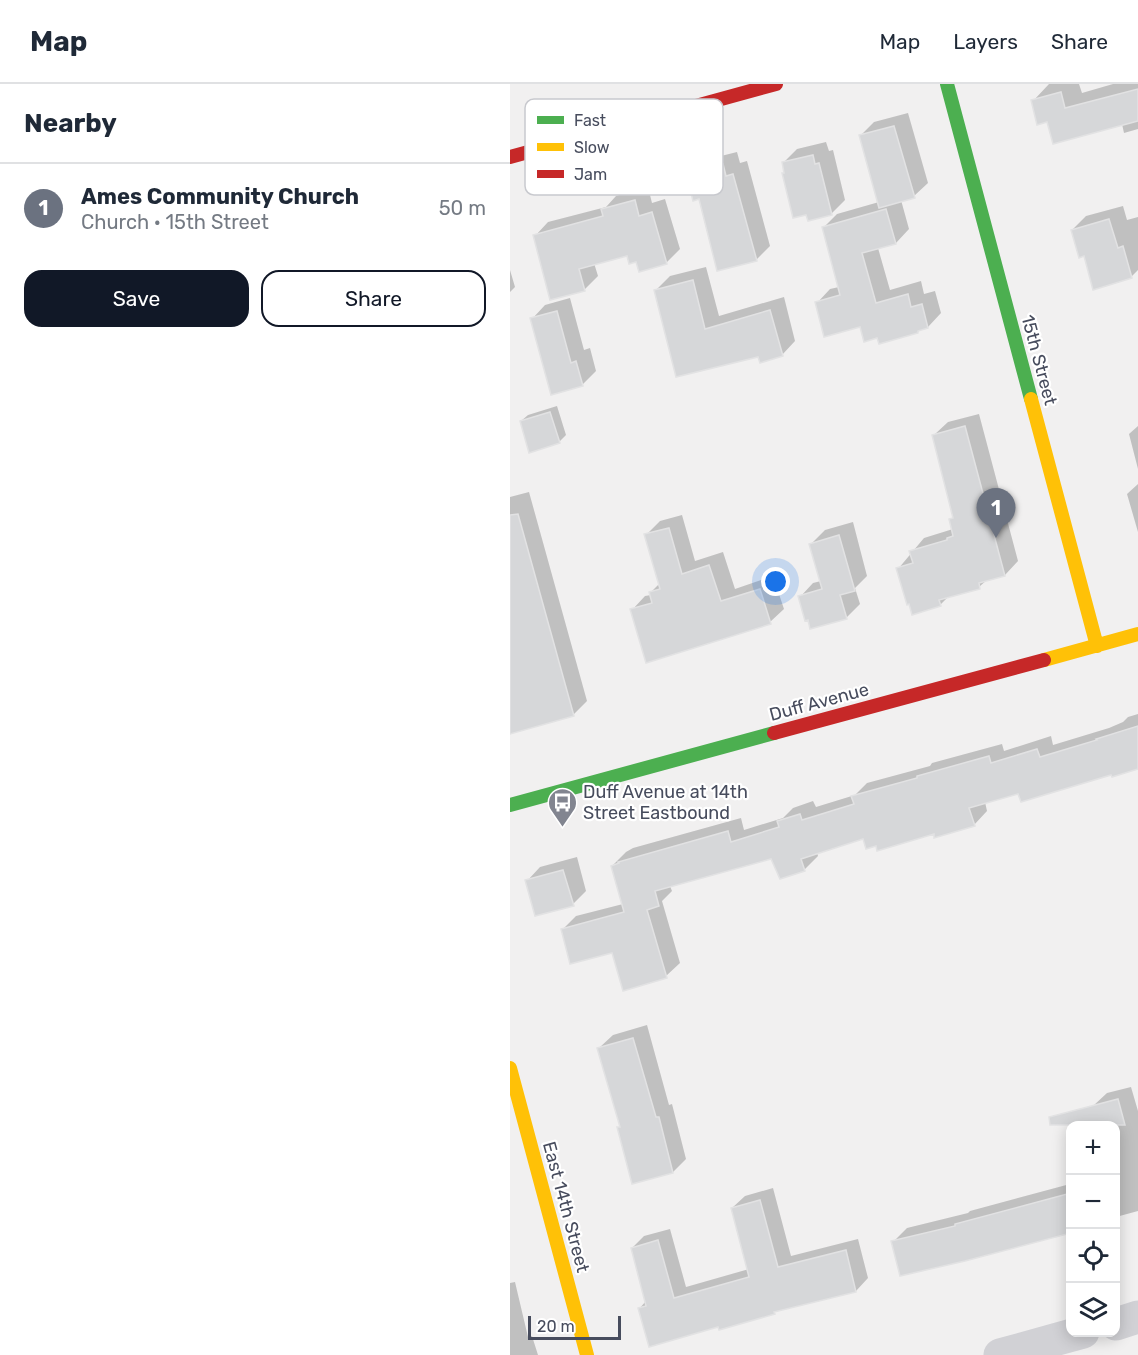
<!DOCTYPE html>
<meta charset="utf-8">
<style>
body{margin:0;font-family:Rubik,sans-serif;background:#f6f6f7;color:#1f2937}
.controls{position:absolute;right:18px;bottom:18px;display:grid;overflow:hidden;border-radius:12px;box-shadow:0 3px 15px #0003}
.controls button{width:54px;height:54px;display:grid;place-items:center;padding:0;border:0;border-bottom:2px solid #e0e1e3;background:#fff;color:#1f2937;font:30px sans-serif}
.scale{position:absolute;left:18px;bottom:15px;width:93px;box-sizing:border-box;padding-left:6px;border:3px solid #474c5d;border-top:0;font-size:16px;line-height:21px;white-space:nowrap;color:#474c5d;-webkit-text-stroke:4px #fff;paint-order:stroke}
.you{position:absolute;left:266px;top:498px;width:21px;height:21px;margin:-15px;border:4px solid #fff;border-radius:50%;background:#1a73e8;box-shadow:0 0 0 9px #1a73e833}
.badge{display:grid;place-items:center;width:39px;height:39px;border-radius:50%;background:#111827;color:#fff;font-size:20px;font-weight:700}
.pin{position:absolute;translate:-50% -50px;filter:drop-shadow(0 2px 3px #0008)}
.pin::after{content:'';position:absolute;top:32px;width:21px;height:18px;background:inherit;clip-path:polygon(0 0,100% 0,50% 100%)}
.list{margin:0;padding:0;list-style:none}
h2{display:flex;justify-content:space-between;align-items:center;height:78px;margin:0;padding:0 24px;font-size:26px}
h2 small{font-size:20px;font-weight:400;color:#747a83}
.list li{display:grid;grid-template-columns:39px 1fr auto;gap:18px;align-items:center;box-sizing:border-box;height:90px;padding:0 24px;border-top:2px solid #e0e1e3}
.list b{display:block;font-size:22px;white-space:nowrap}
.list p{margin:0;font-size:20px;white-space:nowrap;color:#747a83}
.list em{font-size:20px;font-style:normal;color:#747a83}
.actions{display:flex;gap:12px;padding:18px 24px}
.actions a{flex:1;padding:14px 0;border:2px solid #111827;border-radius:18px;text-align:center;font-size:21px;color:#111827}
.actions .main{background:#111827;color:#fff}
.icon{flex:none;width:33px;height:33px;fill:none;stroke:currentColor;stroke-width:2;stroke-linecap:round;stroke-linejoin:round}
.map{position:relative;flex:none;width:628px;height:1271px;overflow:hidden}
header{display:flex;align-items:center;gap:36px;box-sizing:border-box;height:84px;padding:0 30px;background:#fff;border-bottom:2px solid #e0e1e3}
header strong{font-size:28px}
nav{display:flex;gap:33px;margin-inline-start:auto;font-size:21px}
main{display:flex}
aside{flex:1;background:#fff}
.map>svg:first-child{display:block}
.shadow{fill:#0003}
.building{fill:#d6d7d9;stroke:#e2e2e3;stroke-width:1.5}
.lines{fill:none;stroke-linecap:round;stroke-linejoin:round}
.street{stroke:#d1d1d5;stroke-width:33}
.fast{stroke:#4caf50;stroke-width:14}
.slow{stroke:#ffc107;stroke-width:14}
.jam{stroke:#c62828;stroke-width:14}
.labels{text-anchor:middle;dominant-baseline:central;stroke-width:4.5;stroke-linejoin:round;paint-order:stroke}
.street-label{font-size:18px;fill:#474c5d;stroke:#fff}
.poi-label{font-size:18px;fill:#474c5d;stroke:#fff;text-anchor:start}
.key{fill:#fff;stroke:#c8c9ce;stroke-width:1.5}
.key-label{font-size:16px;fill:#474c5d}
</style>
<header>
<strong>Map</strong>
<nav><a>Map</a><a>Layers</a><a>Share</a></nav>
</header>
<main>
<aside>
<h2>Nearby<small></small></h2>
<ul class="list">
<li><span class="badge" style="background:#6b7280">1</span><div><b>Ames Community Church</b><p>Church · 15th Street</p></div><em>50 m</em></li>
</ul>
<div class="actions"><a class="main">Save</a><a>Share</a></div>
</aside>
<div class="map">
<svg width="628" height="1271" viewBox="0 0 628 1271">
<rect width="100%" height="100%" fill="#f1f0f0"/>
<path class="shadow" d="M 539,0 L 569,0 L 572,9 L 603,0 L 628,0 L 628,45 L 614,49 L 612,40 L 538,36 L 523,17 Z
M 398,29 L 418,99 L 404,112 L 391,116 L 399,145 L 386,159 L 368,164 L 380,206 L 411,197 L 414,210 L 425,207 L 431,229 L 418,243 L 407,248 L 368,252 L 307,219 L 320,205 L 329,203 L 313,144 L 327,130 L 369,118 L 350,52 L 364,38 Z
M 316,58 L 319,67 L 323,66 L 335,116 L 321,130 L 276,88 L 273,79 L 287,65 Z
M 227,68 L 230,79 L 237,77 L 260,162 L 246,176 L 190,114 L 178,90 L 191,77 Z
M 138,103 L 142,119 L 155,115 L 170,165 L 156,179 L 127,176 L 118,170 L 84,179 L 88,192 L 74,206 L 25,152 L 38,138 L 96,123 L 106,112 Z
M 613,122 L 617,136 L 628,133 L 628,186 L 621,193 L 575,171 L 562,146 L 576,132 Z
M 196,183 L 209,232 L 274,213 L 285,257 L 272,271 L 249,271 L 168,292 L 146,206 L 160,192 Z
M 0,186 L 5,203 L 0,208 Z
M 60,214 L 74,266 L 80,264 L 86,287 L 72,301 L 22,235 L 35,221 Z
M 47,322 L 56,351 L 49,358 L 11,337 L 18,331 Z
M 469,330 L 508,477 L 495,491 L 478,495 L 469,503 L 440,511 L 430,521 L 388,485 L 414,454 L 443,445 L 440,436 L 444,432 L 424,351 L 438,338 Z
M 628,342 L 628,385 L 619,350 Z
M 628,400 L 628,448 L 617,410 Z
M 19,408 L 77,617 L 63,631 L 0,649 L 0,413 Z
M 172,431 L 185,477 L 213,468 L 225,505 L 263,492 L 274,525 L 260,538 L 122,526 L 135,512 L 141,511 L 140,509 L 150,499 L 136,451 L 150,437 Z
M 343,438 L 357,492 L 345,504 L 350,520 L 336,534 L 290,513 L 303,499 L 311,497 L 301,460 L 315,446 Z
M 628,630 L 628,684 L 509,708 L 475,718 L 477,727 L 464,741 L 366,760 L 354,753 L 307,768 L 308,772 L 294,786 L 262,773 L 160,802 L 162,807 L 152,817 L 170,879 L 156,892 L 52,846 L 66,832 L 113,820 L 102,782 L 116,768 L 123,764 L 231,734 L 234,746 L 273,734 L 283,724 L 303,717 L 306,723 L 345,711 L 357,699 L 420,682 L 422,679 L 492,660 L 494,667 L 541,652 L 543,661 L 599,644 L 613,638 L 618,633 Z
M 67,773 L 76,807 L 63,820 L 17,797 L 30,783 Z
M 137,941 L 159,1021 L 162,1020 L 176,1075 L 163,1088 L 109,1044 L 112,1041 L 89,964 L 103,951 Z
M 621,1003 L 628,1027 L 628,1127 L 606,1133 L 606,1042 L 588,1042 L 583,1022 L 597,1009 Z
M 560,1100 L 560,1146 L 383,1158 L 397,1144 L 458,1129 L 460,1127 Z
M 263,1104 L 281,1172 L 348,1155 L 358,1194 L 346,1207 L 209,1241 L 129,1225 L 136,1217 L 122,1164 L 134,1152 L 160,1145 L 176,1203 L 239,1185 L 222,1124 L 235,1112 Z
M 5,1198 L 18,1253 L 22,1252 L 28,1271 L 0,1271 L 0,1199 Z"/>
<path class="building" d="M 628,5 L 628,37 L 543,60 L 537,38 L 527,41 L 521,16 L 551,8 L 555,24 Z
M 384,42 L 405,114 L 369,124 L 349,51 Z
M 303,71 L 305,80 L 309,79 L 322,131 L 298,137 L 296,131 L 283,134 L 272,89 L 274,89 L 272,78 Z
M 213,80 L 216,92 L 223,90 L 247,177 L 207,187 L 189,115 L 183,117 L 176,90 Z
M 125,116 L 129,132 L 142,128 L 157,180 L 129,188 L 126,178 L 119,180 L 117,172 L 69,185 L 75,207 L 40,216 L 23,151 L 93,132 L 91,125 Z
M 376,125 L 386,160 L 352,169 L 366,219 L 398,210 L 401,223 L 412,220 L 418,244 L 408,247 L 408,249 L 369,260 L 367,254 L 354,258 L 350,243 L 314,253 L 305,218 L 330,211 L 312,143 Z
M 599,135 L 608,164 L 613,162 L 622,194 L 583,206 L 574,172 L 569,174 L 561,146 Z
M 183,196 L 195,245 L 260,226 L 273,272 L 250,279 L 248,273 L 166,293 L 144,206 Z
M 47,227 L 61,279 L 66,277 L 73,302 L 41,311 L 20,234 Z
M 40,328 L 50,359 L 19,369 L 10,337 Z
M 455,342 L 495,492 L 469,499 L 470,505 L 429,516 L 431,522 L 402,531 L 399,520 L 397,521 L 386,484 L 403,479 L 399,467 L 437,456 L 437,454 L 443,452 L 439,435 L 443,434 L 422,351 Z
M 8,430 L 64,632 L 0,650 L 0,431 Z
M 159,444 L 172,490 L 199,481 L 211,517 L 250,505 L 261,540 L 136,579 L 120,525 L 142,519 L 139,508 L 150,505 L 134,450 Z
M 329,451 L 345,507 L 330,511 L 337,535 L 300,545 L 298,536 L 295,537 L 288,512 L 312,505 L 299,460 Z
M 628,642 L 628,685 L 602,693 L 601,691 L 511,718 L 508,710 L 459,724 L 465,742 L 424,754 L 424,750 L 367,767 L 366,762 L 356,765 L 353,755 L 291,775 L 295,787 L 270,795 L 261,775 L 145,807 L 149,822 L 137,826 L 157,894 L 113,907 L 102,869 L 60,880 L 51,845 L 114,828 L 101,782 L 109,779 L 108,778 L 218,747 L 221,758 L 269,743 L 267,737 L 290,730 L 292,736 L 344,720 L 341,712 L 407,694 L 407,692 L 479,672 L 481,679 L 527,665 L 530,673 L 587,656 L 586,655 Z
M 53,786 L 64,822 L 25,832 L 15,796 Z
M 123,954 L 146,1033 L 149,1033 L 163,1089 L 122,1100 L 107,1043 L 110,1043 L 87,964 Z
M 608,1015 L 615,1041 L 540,1041 L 539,1033 Z
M 561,1109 L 561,1149 L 455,1177 L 390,1192 L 381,1157 L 445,1142 L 445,1140 Z
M 250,1116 L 268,1183 L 336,1166 L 346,1208 L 264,1228 L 265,1230 L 209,1246 L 208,1243 L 139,1263 L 128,1224 L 136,1222 L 121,1164 L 148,1156 L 164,1214 L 239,1193 L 221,1124 Z"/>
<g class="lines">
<path class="street" d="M 606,1240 L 628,1233
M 490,1271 L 573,1248"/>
<path class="fast" d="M 437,0 L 521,315
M 0,721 L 264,649"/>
<path class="slow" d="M 521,315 L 587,562
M 534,576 L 628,550
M 0,984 L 77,1271"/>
<path class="jam" d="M 0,73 L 266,0
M 264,649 L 534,576"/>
</g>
<defs>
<symbol id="bus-pin" viewBox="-11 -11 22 30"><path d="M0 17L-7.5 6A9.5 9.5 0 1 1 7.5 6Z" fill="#828590" stroke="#fff"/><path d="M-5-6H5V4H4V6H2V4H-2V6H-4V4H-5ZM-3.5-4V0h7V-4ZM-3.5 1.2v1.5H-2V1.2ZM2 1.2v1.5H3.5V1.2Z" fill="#fff"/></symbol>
</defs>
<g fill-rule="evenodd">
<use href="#bus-pin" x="36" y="702" width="33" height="45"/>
</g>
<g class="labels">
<g class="street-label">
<text transform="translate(529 276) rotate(75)">15th Street</text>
<text transform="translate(309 618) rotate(-15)">Duff Avenue</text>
<text transform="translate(56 1123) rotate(75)">East 14th Street</text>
</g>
<g class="poi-label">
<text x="73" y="708">Duff Avenue at 14th<tspan x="73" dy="21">Street Eastbound</tspan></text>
</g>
</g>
<rect x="15" y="15" width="198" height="96" rx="9" class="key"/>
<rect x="27" y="32" width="27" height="8" fill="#4caf50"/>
<rect x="27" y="59" width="27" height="8" fill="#ffc107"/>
<rect x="27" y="86" width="27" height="8" fill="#c62828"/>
<g class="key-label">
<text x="64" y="42">Fast</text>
<text x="64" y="69">Slow</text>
<text x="64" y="96">Jam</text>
</g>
</svg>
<div class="controls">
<button>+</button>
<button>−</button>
<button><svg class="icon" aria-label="locate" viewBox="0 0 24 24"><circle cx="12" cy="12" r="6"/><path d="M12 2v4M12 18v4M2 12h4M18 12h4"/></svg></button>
<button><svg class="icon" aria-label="layers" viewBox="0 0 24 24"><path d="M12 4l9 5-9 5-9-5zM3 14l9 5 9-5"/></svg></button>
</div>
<div class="scale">20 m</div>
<div class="you"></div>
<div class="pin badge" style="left:486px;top:454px;background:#6b7280">1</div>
</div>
</main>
